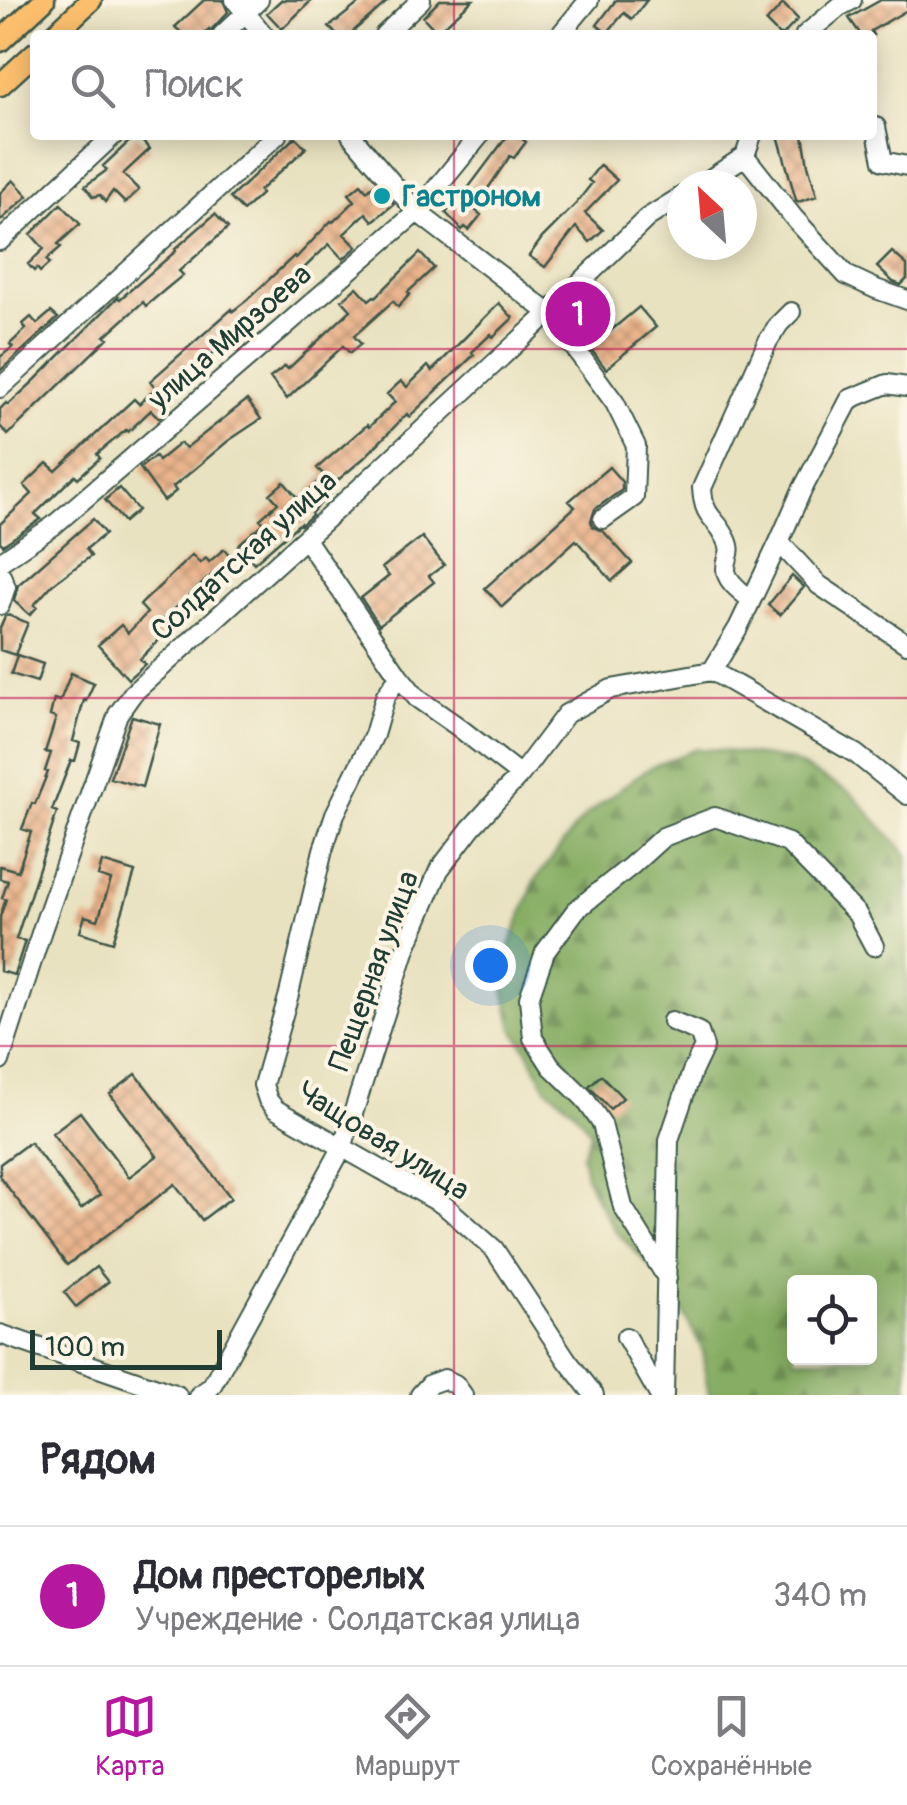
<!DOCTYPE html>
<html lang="ru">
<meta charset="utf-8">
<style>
body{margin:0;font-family:Pangolin,sans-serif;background:#f7f7f7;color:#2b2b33}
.controls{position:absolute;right:30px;bottom:30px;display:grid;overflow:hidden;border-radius:10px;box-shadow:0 5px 25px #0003}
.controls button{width:90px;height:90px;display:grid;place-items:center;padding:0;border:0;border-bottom:2px solid #e1e1e2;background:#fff;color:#2b2b33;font:50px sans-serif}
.compass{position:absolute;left:667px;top:170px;width:90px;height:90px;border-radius:50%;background:#fff;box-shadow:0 5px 25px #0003;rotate:334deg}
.scale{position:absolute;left:30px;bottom:25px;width:192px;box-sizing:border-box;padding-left:10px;border:5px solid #1f3d34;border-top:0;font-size:28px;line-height:35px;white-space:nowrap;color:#1f3d34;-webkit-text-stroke:8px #fcf5e5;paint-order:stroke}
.you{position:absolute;left:490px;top:965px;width:35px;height:35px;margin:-25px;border:8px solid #fff;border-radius:50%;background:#1a73e8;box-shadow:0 0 0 15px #1a73e833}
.badge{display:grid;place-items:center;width:65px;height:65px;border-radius:50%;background:#b5179e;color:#fff;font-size:32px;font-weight:700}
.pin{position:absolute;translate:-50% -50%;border:5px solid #fff;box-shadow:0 2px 10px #0006}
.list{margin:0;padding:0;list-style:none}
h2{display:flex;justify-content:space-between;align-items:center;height:130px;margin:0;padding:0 40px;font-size:42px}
h2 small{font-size:32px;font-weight:400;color:#7c7c81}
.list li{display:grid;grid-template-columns:65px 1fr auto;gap:30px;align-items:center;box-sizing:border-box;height:140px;padding:0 40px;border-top:2px solid #e1e1e2}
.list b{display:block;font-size:38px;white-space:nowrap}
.list p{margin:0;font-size:32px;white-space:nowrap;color:#7c7c81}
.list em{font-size:32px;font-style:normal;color:#7c7c81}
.icon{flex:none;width:55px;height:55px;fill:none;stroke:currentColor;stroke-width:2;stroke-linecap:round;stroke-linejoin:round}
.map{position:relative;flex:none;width:907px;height:1395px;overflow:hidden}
.search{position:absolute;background:#fff;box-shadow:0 5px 25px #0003;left:30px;right:30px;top:30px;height:110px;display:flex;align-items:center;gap:25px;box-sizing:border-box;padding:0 35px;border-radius:10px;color:#7c7c81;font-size:38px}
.sheet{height:270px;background:#fff}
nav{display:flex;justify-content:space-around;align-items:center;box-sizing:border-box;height:140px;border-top:2px solid #e1e1e2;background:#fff;font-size:28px;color:#7c7c81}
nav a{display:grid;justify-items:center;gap:5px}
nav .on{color:#b5179e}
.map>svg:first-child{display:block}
.forest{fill:url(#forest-firs);stroke:#52754c;stroke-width:2.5;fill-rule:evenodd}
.building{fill:url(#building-cross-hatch)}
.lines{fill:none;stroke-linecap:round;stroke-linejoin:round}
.minor-casing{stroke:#3d5649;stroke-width:22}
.major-casing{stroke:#3d5649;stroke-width:25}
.minor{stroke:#fff;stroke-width:18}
.major{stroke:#fabe6d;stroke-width:20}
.grid{fill:none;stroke:#c2185b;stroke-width:2.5;stroke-opacity:0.55}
.culture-dot{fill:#0f9aa8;stroke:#fcf5e5;stroke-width:4}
.labels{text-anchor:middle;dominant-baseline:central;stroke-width:8;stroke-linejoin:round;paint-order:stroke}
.culture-label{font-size:30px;font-weight:bold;fill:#0d838f;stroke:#fcf5e5;text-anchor:start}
.street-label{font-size:30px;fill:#1f3d34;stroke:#fcf5e5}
</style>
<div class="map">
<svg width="907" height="1395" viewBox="0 0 907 1395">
<defs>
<pattern id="forest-firs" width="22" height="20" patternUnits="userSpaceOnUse" patternTransform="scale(2.5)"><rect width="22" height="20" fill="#86ad63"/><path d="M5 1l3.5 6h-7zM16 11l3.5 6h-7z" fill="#6d8e52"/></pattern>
<pattern id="building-cross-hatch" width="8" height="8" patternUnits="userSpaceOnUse" patternTransform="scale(2.5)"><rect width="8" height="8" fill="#ebb48c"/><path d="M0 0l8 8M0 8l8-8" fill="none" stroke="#be9473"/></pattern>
</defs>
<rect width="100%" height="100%" fill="#fcf5e5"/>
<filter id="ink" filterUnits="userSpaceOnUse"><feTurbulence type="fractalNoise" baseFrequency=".01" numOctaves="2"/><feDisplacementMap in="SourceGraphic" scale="20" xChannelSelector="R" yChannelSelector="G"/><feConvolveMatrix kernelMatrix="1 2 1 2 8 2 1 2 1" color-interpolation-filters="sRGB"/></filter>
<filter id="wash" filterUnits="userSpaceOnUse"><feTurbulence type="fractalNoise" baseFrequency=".0048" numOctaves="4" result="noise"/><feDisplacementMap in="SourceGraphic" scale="40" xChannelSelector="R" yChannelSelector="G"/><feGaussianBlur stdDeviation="2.25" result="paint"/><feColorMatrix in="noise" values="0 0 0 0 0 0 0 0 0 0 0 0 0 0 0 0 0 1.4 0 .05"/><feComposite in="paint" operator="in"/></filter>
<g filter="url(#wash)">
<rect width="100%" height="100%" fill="#e9e2c1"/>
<path class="forest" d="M 696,749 L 718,750 L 789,760 L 851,793 L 907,854 L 907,1395 L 709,1395 L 705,1374 L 703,1351 L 670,1286 L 616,1232 L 594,1195 L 586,1176 L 582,1155 L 591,1132 L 573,1109 L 546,1087 L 526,1048 L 513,1029 L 503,984 L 506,956 L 535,880 L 584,817 L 634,778 L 651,767 ZM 794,1282 L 870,1282 L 870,1358 L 794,1358 Z"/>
<g id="blocks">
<path class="building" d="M 204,0 L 223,0 L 228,12 L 210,31 L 209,29 L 203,35 L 184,35 L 175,27 Z
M 281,0 L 312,0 L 282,29 L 267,13 Z
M 363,0 L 389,0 L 349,35 L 337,35 L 329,27 Z
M 440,0 L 473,0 L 437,32 L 423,17 Z
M 616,0 L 647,0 L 632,19 L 624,13 L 607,33 L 597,25 Z
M 881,0 L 907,0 L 907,10 L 871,31 L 873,35 L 861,35 L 849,18 Z
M 783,4 L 798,19 L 783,35 L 779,35 L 766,22 Z
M 136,135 L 150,149 L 123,174 L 139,190 L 125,203 L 113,191 L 105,202 L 100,195 L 93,197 L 85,186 L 107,170 L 103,166 Z
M 508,135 L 517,135 L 526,142 L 514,158 L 510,156 L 474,209 L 481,215 L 469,230 L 465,227 L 462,230 L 446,213 L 459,197 L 460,199 Z
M 778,135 L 803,135 L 808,165 L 817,196 L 798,202 L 796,200 Z
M 295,137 L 306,148 L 259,191 L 261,194 L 243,211 L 230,198 Z
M 600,165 L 617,180 L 585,213 L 603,230 L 590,242 L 576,227 L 545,267 L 529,256 L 542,238 L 575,205 L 592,183 L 588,180 Z
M 13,180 L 28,196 L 0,221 L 0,193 Z
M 376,183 L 394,204 L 373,221 L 366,213 L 344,234 L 357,247 L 343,259 L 329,244 L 266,305 L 264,303 L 244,322 L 246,324 L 203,362 L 205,363 L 162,400 L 170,409 L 159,418 L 151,410 L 128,432 L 126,430 L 97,454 L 100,458 L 78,478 L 75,475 L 35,514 L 41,519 L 3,545 L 0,542 L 0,524 L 32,494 L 24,485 L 47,463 L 56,471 L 134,399 L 139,404 L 156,388 L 150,381 L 232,309 L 233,311 L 247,300 L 294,256 L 296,258 L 331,221 L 333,222 L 355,201 L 349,194 L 361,184 L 367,191 Z
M 61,204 L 80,224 L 58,244 L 61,247 L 46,260 L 50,263 L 40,272 L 37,268 L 34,271 L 28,264 L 44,249 L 31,234 Z
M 215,214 L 228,228 L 179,271 L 183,275 L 166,289 L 146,306 L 143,302 L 105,336 L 108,338 L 8,435 L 0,426 L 0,409 L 6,403 L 8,405 L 34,381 L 118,297 L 120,299 L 176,251 L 175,249 Z
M 892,252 L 907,265 L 907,279 L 901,285 L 893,282 L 877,267 Z
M 420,253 L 434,268 L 408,292 L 410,294 L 398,307 L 393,301 L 354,336 L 361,344 L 350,353 L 343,346 L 287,399 L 270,378 L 285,366 L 288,369 L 351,310 L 342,300 L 357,287 L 369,300 L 374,296 L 376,297 Z
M 499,303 L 513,318 L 493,337 L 491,334 L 472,352 L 474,355 L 409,417 L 407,414 L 364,458 L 325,491 L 329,495 L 311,513 L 312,515 L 301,525 L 300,523 L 254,563 L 238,545 L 264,523 L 260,519 L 278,503 L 270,494 L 284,482 L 300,501 L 324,475 L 317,468 L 367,425 L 369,427 L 395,402 L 387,394 L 401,381 L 407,387 L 428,366 L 432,371 Z
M 639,307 L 656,327 L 606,369 L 590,348 Z
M 51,312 L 58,318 L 0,371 L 0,357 L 13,347 L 10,344 L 26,329 L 23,324 L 31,317 L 37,324 Z
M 247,400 L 261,419 L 228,441 L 173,487 L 176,491 L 164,501 L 140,468 L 155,456 L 158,461 L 180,443 L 186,448 Z
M 609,467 L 622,482 L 622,490 L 595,509 L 591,521 L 593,527 L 603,531 L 632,563 L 612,581 L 576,540 L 502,607 L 485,588 L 575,507 L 569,501 Z
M 119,488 L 138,510 L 124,522 L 105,500 Z
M 93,519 L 105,534 L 86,549 L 91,556 L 53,584 L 34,605 L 37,607 L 30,615 L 14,601 L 18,585 Z
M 422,537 L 444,565 L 429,576 L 434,582 L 379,625 L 361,598 L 389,576 L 382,568 Z
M 224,549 L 234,560 L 219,574 L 216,571 L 155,627 L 164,635 L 140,659 L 145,664 L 128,679 L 98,645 L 121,625 L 128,633 L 147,613 L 140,605 L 192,555 L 200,563 L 206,558 L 209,562 Z
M 792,576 L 804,587 L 780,615 L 768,605 Z
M 8,615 L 28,623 L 15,655 L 0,650 L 0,628 L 5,616 Z
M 17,655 L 43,664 L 37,682 L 11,674 Z
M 71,673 L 94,683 L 86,701 L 84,700 L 73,741 L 80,743 L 75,761 L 71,760 L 52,810 L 57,812 L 16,939 L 25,941 L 14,975 L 0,971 L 0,917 L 6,899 L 2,898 L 8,881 L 0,879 L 0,866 L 18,871 L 31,832 L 22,829 L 32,803 L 35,804 L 48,772 L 45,771 L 51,753 L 45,752 L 56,718 L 50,716 L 54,699 L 60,701 Z
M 132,716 L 160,724 L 142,787 L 110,778 Z
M 102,862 L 135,872 L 113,942 L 80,932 L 85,916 L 98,920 L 111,880 L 98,876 Z
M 136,1074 L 231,1198 L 202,1220 L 175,1184 L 67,1265 L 0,1177 L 0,1164 L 30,1142 L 81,1209 L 100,1195 L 52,1133 L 80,1112 L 129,1177 L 157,1156 L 110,1094 Z
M 601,1075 L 623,1098 L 610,1109 L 589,1086 Z
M 96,1267 L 108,1282 L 76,1307 L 64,1292 Z"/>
</g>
</g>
<g filter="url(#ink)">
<use href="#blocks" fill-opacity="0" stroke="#3d5649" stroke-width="2.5"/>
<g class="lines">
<defs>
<path id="minor" d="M 235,0 L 264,35
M 222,35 L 259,0
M 384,35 L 421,0
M 560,35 L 589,0
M 805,35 L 839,7 L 852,0
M 876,127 L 883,161 L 907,166
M 351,135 L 417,212 L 549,313 L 615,403 L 636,446 L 634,497 L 603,519
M 745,156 L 794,218 L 846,275 L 876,289 L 907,300
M 701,185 L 745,156 L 752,135
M 0,241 L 114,135
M 0,388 L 277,135
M 305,538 L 399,676 L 417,698 L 457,726 L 520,775
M 779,542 L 801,492 L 850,399 L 887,384 L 907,387
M 0,562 L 53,526 L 417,212 L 480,135
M 0,573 L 6,587 L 0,605
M 751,600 C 742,592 726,582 726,569 C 726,556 734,553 726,538 C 715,515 704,520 702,488 L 768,341 L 779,324 L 791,312
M 712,671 L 738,628 L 779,542 L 819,585 L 907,644
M 399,676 L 385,697 L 374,735 L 335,814 L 323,850 L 289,994 L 263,1085 L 268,1100 L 275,1109 L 445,1206 L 494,1249 L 567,1360 L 594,1395
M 0,1061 L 42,930 L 118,714 L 133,693 L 325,520 L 549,313 L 647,218 L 682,196
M 667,1278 L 623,1207 L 602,1124 L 584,1098 L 551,1066 L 533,1038 L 529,998 L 545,952 L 576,910 L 631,866 L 663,837 L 715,817 L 788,843 L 857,914 L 874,946
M 0,1334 L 177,1395
M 626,1337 L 659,1395
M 199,1395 L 211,1387 L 342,1148 L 406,948 L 439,870 L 471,828 L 520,775 L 566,714 L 611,689 L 712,671 L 856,754 L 907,795
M 420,1395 L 430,1384 L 444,1379 L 455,1384 L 463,1395
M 664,1395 L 669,1140 L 692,1072 L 704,1047 L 699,1032 L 672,1021"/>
<path id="major" d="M 54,35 L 91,0
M 0,41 L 44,0
M 0,85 L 35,53"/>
</defs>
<use href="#minor" class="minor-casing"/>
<use href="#major" class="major-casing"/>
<use href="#minor" class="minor"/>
<use href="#major" class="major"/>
</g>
</g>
<path class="grid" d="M 454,0 L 454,35M 454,135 L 454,1395M 0,349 L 907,349M 0,698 L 907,698M 0,1046 L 907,1046"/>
<circle class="culture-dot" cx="382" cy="196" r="10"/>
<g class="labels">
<g class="culture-label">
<text x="402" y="196">Гастроном</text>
</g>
<g class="street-label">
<text transform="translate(230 337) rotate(-41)">улица Мирзоева</text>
<text transform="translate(244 556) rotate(-42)">Солдатская улица</text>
<text transform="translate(374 971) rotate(-70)">Пещерная улица</text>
<text transform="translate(383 1141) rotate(32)">Чащовая улица</text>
</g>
</g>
</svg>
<div class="controls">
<button><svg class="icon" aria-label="locate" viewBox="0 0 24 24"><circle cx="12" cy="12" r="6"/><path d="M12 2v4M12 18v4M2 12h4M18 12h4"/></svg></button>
</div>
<svg class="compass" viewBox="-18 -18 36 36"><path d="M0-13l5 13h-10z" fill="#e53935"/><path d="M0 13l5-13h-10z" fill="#7c7c81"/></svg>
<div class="scale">100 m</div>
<div class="you"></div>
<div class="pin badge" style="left:578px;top:314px">1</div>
<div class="search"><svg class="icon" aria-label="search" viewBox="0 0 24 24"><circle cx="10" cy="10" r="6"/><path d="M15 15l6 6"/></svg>Поиск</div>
</div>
<section class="sheet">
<h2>Рядом<small></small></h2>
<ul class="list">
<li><span class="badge">1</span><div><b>Дом престорелых</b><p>Учреждение · Солдатская улица</p></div><em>340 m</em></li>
</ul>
</section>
<nav>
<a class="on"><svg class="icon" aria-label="map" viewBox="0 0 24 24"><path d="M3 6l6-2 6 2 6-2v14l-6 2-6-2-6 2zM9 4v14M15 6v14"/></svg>Карта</a>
<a><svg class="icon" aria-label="directions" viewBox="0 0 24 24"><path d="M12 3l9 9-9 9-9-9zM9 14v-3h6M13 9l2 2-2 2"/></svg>Маршрут</a>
<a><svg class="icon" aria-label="saved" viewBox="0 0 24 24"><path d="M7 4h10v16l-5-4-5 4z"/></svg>Сохранённые</a>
</nav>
